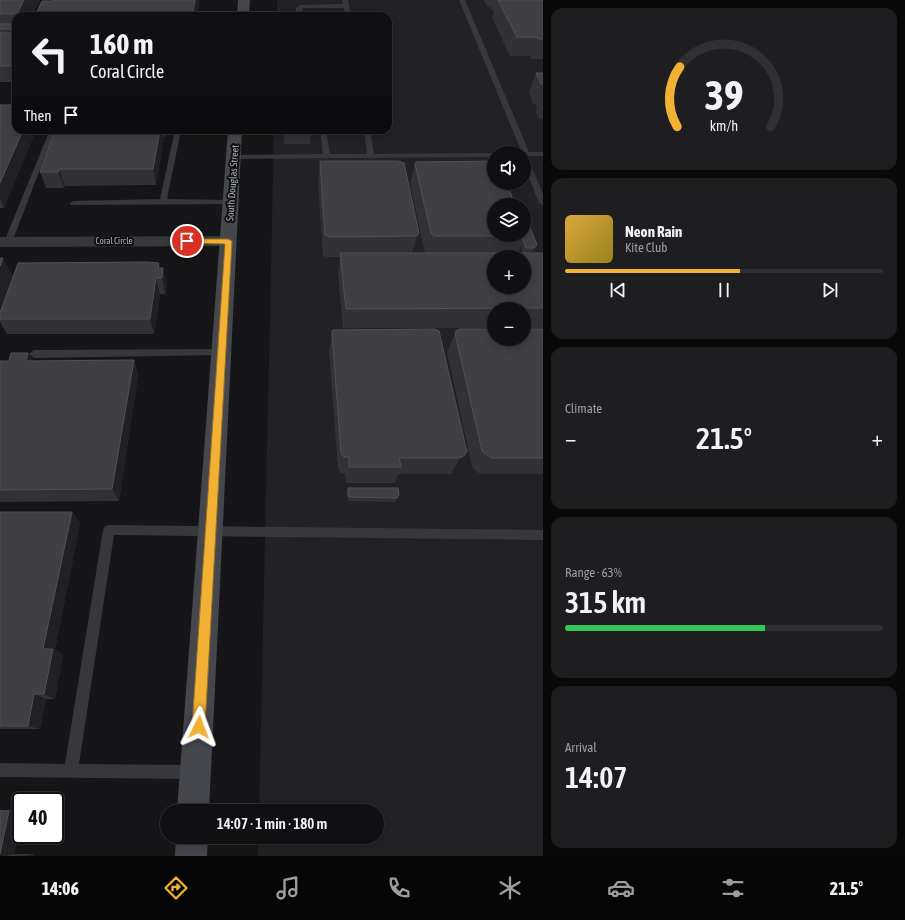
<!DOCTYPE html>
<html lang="en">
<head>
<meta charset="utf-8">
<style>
  :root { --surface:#101012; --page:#1e1e20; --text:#f1f3f6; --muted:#9c9d9f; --line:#303032; --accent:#f2b134 }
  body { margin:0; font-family:"Asap Condensed",sans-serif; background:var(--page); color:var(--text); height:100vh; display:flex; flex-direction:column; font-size:15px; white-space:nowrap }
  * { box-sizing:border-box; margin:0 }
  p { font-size:13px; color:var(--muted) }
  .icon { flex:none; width:22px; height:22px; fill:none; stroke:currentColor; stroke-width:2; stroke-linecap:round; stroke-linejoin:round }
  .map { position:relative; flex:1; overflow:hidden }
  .panel { display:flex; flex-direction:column; gap:8px; padding:8px; background:#09090a; width:362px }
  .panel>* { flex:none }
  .top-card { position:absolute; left:12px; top:12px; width:380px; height:122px; border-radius:12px; box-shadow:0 2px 10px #0003,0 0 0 1px var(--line); background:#101012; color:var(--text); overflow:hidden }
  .fabs { position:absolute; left:487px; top:146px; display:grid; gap:8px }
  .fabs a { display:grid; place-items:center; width:44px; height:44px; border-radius:50%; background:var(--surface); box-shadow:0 2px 10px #0003,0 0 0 1px var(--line); font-size:20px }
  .speed { position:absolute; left:12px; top:792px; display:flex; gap:8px; font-size:20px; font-weight:700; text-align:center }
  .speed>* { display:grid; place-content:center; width:52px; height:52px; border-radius:50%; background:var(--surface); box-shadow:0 2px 10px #0003,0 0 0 1px var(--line); line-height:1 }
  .speed .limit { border:2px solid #111; border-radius:6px; background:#fff; color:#111 }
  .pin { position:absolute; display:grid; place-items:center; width:34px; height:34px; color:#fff; margin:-17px; border:2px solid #fff; border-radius:50%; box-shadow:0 1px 4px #0007 }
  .me { position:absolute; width:44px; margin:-22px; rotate:3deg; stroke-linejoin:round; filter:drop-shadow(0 0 3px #0008) }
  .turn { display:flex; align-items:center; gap:14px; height:84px; padding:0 12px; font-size:18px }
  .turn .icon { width:52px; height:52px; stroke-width:2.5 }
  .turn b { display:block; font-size:28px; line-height:34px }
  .then { display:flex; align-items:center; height:38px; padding:0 12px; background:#0003; gap:8px; font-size:15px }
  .big { font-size:30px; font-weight:600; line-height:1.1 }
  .panel .widget { flex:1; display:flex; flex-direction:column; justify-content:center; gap:6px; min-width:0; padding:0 14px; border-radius:12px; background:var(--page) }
  .panel .dial { align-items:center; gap:0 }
  .dial svg { height:104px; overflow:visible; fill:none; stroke:var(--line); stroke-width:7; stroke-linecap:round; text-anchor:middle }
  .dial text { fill:var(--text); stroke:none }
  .song { display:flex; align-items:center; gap:12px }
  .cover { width:48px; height:48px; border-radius:6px; background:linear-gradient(135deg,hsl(40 70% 55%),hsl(50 70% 35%)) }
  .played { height:4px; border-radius:2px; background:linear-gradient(90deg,var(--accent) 55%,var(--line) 55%) }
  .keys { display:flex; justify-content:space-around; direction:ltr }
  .heat { display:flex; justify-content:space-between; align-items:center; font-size:22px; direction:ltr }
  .charge { height:6px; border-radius:3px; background:linear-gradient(90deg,#34c759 63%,var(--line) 0) }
  .trip { position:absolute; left:160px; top:804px; width:224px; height:40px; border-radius:20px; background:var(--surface); box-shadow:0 2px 10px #0003,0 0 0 1px var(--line); font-weight:600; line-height:40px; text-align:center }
  .tab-bar { display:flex; height:64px; justify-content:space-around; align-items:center; background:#060607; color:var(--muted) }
  .tab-bar .icon { width:28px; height:28px }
  .tab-bar .active { color:var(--accent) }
  .tab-bar b { font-size:18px; color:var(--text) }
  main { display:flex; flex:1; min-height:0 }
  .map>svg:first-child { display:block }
  .built { fill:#222225; fill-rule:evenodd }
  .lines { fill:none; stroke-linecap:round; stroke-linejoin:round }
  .lane { fill:#37383d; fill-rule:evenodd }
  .street { fill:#37383d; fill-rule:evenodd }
  .secondary { fill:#45474d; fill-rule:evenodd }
  .wall { fill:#323236; fill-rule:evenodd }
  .shaded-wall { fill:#212124 }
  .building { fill:#3f3f44; stroke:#4f5156; fill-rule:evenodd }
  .route { fill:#f2b134; stroke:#9d7322 }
  .labels { text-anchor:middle; stroke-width:4; stroke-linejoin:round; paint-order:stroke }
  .far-street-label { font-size:9px; fill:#a8adb8; stroke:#111113 }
  .street-label { font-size:10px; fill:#a8adb8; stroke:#111113 }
</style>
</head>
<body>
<main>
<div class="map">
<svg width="543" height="856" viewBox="0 0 543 856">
  <rect width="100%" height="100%" fill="#161618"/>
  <path class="built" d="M 277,0 L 543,0 L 543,856 L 258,856 L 258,837 L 377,837 L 377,811 L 259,811 L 274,130 L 388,130 L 388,16 L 277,16 ZM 494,153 L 524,153 L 524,183 L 494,183 ZM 494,205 L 524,205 L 524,235 L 494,235 ZM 494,257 L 524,257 L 524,287 L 494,287 ZM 494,309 L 524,309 L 524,339 L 494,339 Z"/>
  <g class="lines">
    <g class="lane">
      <polygon points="342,0 348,0 351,16 345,16 344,8 303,8 302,12 305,13 305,15 296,13 296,8 300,5 343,4"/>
      <polygon points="459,0 465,0 529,152 543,152 543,156 527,156 543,194 543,205 539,203 524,165 524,153 522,153"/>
      <polygon points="175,130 181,130 167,199 231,200 235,202 234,204 71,205 70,203 74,201 160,199"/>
      <polygon points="320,130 326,130 330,154 367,154 364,130 370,130 374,154 494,153 494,157 234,159 231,157 234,155 323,154"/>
      <polygon points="49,132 54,133 12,242 11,244 5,244 4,242"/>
      <polygon points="222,349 227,352 222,355 34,358 29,354 34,350"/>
      <polygon points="109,525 543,530 543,540 114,535 79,764 192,765 197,767 199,772 197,777 192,779 0,777 0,763 65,764 103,530 105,526"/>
    </g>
    <polygon class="street" points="228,236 234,237 236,241 234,245 228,246 0,247 0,237"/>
    <g class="secondary">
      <polygon points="238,0 250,0 249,16 237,16"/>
      <polygon points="228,130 242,130 209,811 177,811"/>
      <polygon points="176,837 208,837 207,856 175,856"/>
    </g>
  </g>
  <g class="wall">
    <polygon points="0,0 40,0 32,16 16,16 16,82 0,82"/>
    <polygon points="54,0 199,0 199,4 197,16 36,16 36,14 53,1"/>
    <polygon points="484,0 543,0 543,59 531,59 530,56 510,56 492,18 494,12 493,10 490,7 487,7"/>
    <polygon points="536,73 543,73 543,120 542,119 539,119 536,112 537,108 535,104 533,104 529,93"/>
    <polygon points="0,105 16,130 36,130 4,208 0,208"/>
    <polygon points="55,130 167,130 166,137 164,137 156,185 65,186 64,188 46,188 40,172"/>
    <polygon points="283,130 311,130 310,144 284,144"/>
    <path d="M 320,161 L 419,233 L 414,253 L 425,253 L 410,184 L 415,164 L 524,235 L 537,245 L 534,251 L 532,253 L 543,253 L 543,328 L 524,328 L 524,309 L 494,309 L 494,328 L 343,328 L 338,273 L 340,257 L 328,257 L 323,256 L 318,182 ZM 521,246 L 523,253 L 518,253 Z"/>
    <polygon points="0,258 13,277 163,268 167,284 165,294 160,294 154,334 7,334 0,322"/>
    <polygon points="543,329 543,474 481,474 477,472 472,467 447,352 455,333"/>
    <polygon points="332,332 467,452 456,472 451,474 398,474 395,483 346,483 345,473 341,473 338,469 329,351"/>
    <polygon points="28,353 33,361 134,360 138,375 119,501 0,502 0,361 9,361"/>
    <polygon points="348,488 399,495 395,502 348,501 346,493"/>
    <polygon points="0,512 72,512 80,523 55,650 63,655 55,699 46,699 40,729 0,729"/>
    <polygon points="0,810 21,810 21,819 14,854 34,854 33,856 0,856"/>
  </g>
  <g class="shaded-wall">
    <polygon points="24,0 40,0 32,16 17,16 17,14"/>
    <polygon points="195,0 199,0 199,4 197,16 193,16 193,14"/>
    <polygon points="23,130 36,130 4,208 0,199 0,183"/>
    <polygon points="160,130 163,130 164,137 156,185 153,169"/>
    <polygon points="165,130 167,130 166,137"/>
    <polygon points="59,169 65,186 64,188 58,172"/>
    <polygon points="419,233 414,253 411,256 417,236"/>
    <polygon points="537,245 534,251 531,254 534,248"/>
    <polygon points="3,258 13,278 0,314 0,266"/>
    <polygon points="159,263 162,277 163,268 167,284 165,294 162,278 158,268"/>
    <polygon points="156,278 160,294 154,334 150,319"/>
    <polygon points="28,353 36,368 26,361"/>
    <polygon points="134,360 138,375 119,501 112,489"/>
    <polygon points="465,455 456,472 451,474 460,458"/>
    <polygon points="72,512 80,523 55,650 63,655 55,699 44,694 43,649"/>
    <polygon points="34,694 46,699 40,729 28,726"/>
    <polygon points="21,810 21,819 14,854 3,856 0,856 9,811"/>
    <polygon points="34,854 33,856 24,856"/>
  </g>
  <g class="building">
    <polygon points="0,0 24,0 17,14 0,14"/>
    <polygon points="54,0 195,0 193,14 36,14 42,1 53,1"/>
    <polygon points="498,0 543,0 543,39 538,39 536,37 517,37"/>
    <rect x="0" y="24" width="16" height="5"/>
    <rect x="0" y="33" width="16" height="33"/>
    <polygon points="536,73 543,73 543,84 541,84"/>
    <polygon points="0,105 16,105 16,130 23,130 0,183"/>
    <polygon points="55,130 160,130 153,169 59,169 58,172 40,172"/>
    <polygon points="320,161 398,161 404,163 419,233 417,236 330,237 325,235"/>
    <polygon points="494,161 494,183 507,183 515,205 494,205 494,235 524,235 524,228 526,234 525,236 434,236 431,233 415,164 416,162"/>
    <polygon points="524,212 537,245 534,248 526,248 523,240 526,234 524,228"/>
    <path d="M 340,253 L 543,253 L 543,308 L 346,309 ZM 494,257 L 524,257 L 524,287 L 494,287 Z"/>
    <polygon points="0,258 3,258 0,266"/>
    <polygon points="147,262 159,263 158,268 163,268 162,278 156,278 150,319 0,319 0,313 18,263"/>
    <polygon points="434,329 439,331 467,452 465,452 465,455 460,458 399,458 401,467 349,467 349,457 344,457 341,453 332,332 333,330"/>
    <polygon points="459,329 494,329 494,339 524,339 524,329 543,329 543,458 492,458 487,455 482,451 455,333 456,331"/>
    <polygon points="11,353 28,353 26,361 134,360 112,489 0,490 0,361 9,361"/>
    <polygon points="348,488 398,488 399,495 397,498 349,497"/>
    <polygon points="0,512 72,512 43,649 53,649 44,694 34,694 28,726 0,726"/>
    <polygon points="0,811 9,811 0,854"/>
  </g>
  <polygon class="route" points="187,239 228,239 232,241 205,727 203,732 199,733 194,732 192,727 225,244 185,243 185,240"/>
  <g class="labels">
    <g class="far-street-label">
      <text x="114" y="244">Coral Circle</text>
    </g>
    <g class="street-label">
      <text transform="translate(232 183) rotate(-86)" y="4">South Douglas Street</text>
    </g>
  </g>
</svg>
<div class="fabs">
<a><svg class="icon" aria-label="sound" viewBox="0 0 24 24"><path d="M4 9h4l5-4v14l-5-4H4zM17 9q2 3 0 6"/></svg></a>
<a><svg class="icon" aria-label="layers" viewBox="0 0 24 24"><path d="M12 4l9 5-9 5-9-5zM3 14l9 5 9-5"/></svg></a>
<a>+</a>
<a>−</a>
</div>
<div class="speed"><div class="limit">40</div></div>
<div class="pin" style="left:187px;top:241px;background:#d93025"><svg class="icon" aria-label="arrive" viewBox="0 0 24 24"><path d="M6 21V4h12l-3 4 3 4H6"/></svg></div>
<svg class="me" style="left:199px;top:727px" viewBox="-20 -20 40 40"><path d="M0-17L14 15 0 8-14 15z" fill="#f2b134" stroke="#fff" stroke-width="4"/></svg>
<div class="trip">14:07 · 1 min · 180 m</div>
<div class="top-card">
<div class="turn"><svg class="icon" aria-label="left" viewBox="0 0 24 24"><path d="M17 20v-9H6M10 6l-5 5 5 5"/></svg><div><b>160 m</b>Coral Circle</div></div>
<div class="then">Then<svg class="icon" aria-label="arrive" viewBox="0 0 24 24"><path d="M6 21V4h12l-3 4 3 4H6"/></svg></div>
</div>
</div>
<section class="panel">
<div class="widget dial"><svg viewBox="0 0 100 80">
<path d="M14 69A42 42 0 1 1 86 69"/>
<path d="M14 69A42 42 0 0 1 16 23" stroke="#f2b134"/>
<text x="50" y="56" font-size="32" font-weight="700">39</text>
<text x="50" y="72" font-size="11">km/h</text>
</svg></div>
<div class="widget">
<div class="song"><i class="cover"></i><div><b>Neon Rain</b><p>Kite Club</p></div></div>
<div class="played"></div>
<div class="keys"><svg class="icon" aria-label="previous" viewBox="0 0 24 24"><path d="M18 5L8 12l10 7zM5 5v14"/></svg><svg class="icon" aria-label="pause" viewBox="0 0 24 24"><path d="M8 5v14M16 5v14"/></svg><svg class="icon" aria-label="next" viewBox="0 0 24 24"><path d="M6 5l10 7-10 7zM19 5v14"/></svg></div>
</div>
<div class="widget"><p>Climate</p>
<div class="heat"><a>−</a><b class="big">21.5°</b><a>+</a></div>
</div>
<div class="widget"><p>Range · 63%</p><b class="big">315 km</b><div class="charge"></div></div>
<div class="widget"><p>Arrival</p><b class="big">14:07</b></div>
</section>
</main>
<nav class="tab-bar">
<b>14:06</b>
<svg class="icon active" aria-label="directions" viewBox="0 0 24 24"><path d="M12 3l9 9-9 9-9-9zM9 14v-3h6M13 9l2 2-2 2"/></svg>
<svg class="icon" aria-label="music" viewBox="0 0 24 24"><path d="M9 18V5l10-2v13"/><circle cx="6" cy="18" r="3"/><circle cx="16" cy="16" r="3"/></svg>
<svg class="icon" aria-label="phone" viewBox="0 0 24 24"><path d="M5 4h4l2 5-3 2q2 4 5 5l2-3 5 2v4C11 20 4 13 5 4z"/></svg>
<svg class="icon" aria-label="climate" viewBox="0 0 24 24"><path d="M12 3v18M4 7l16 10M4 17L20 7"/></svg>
<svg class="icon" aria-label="car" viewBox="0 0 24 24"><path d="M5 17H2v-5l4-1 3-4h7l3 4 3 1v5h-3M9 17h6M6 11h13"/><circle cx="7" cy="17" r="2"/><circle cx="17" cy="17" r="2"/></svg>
<svg class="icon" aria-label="filters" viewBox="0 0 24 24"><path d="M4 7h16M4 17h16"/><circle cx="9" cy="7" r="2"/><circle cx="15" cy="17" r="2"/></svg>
<b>21.5°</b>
</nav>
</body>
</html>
